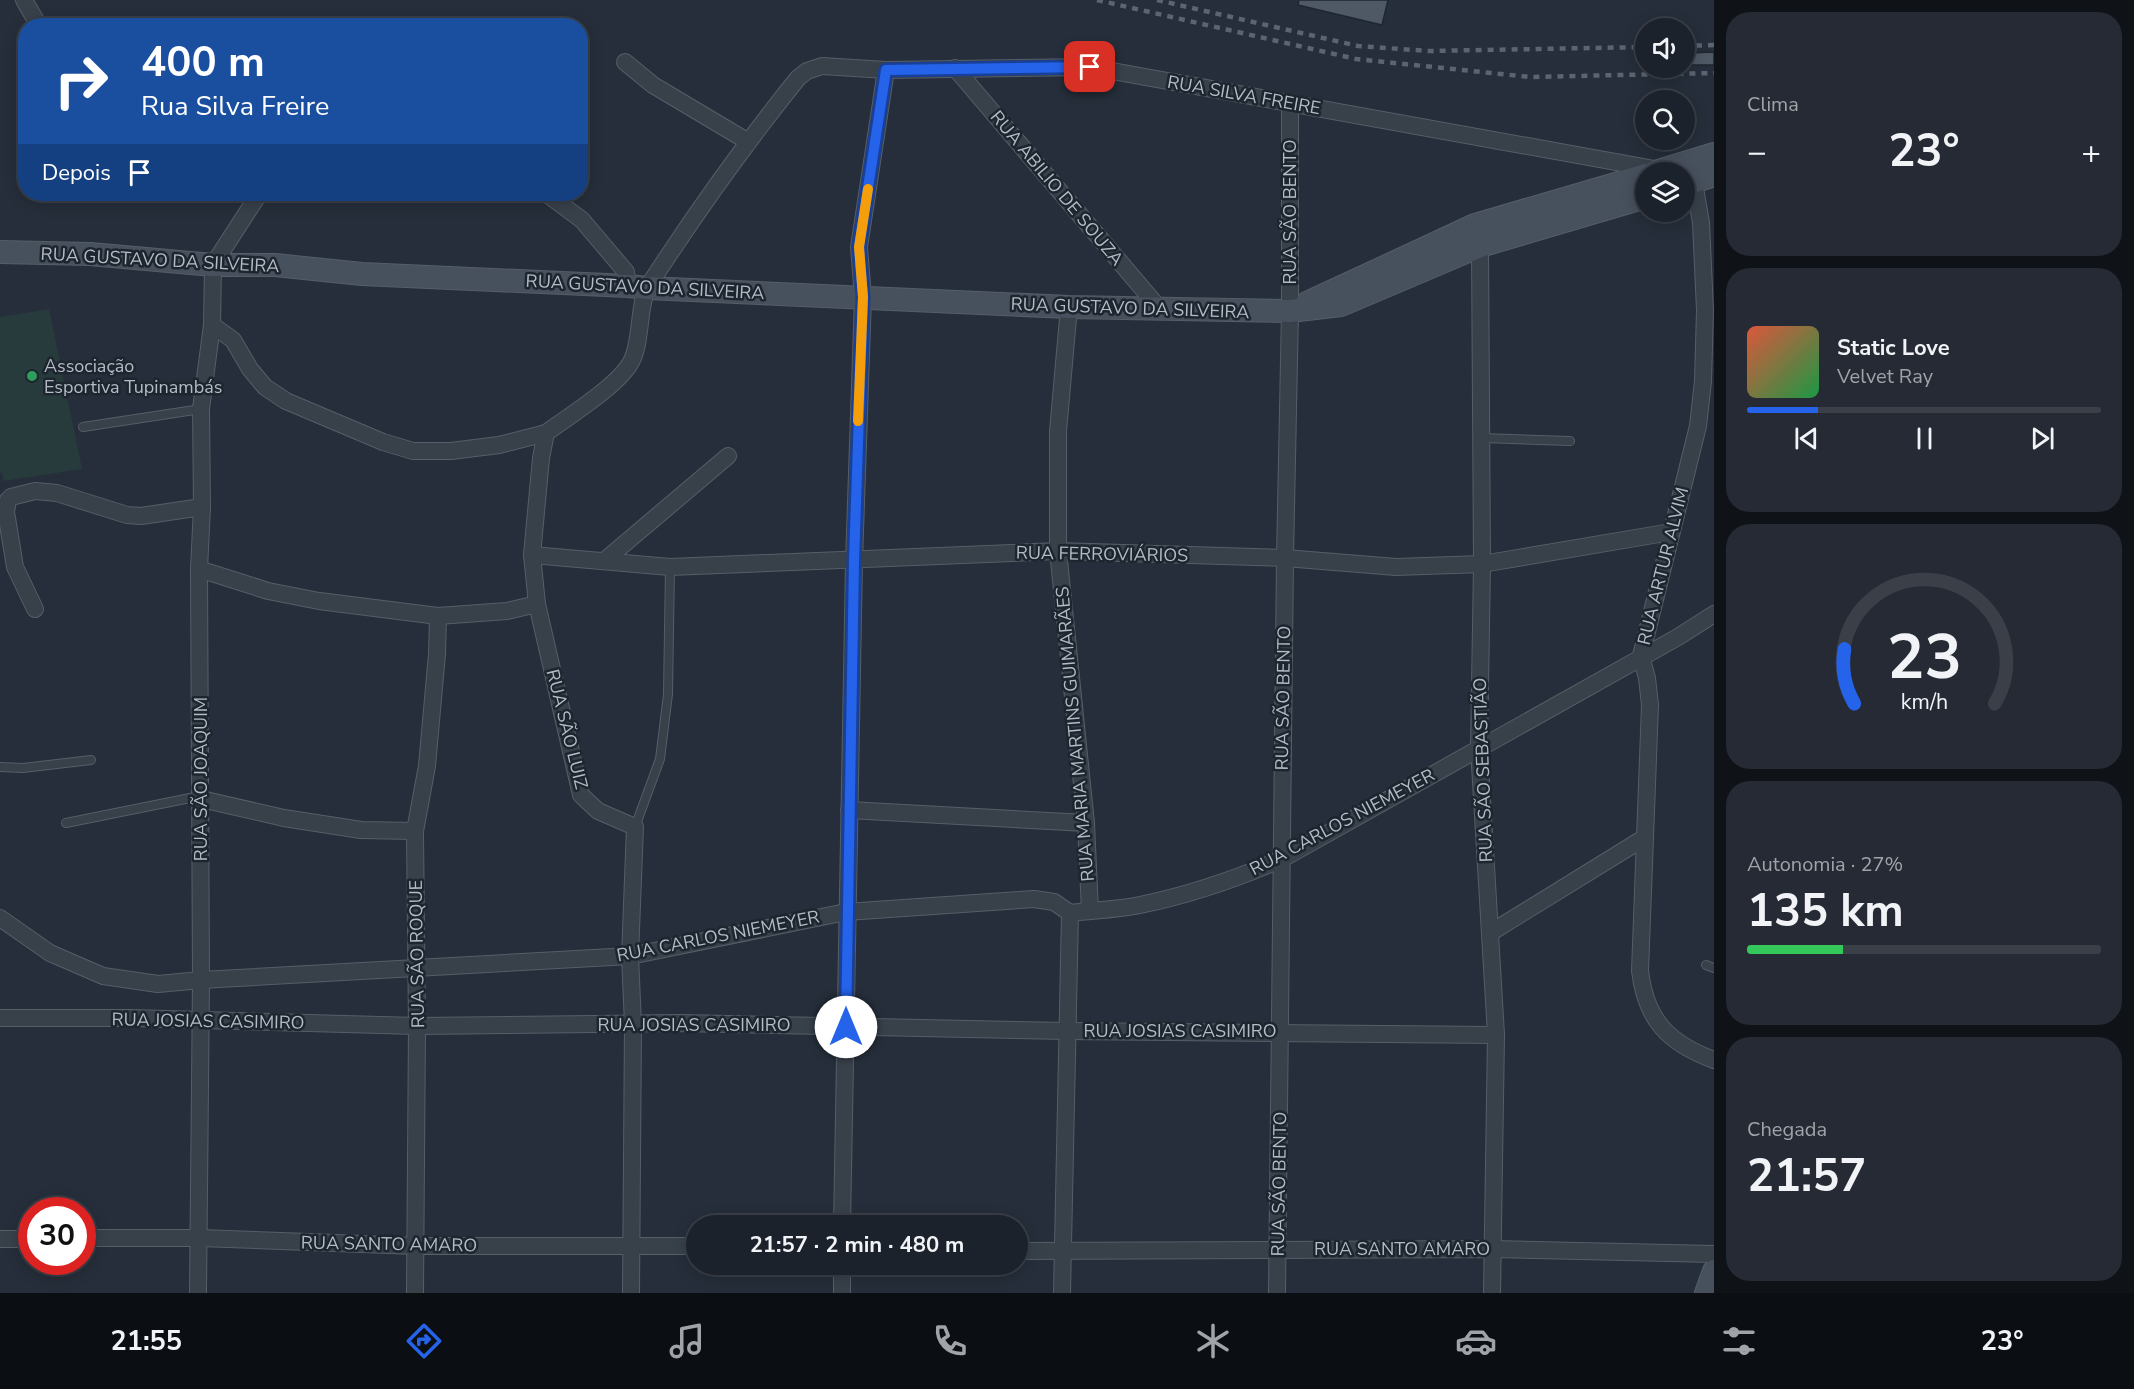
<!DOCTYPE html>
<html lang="pt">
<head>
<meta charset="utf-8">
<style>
  :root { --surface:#1c222c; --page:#252a34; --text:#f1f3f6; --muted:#a0a4a9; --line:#3a3f48; --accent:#2563eb }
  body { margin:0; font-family:"Nunito Sans",sans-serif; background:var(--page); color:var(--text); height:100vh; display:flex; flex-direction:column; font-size:22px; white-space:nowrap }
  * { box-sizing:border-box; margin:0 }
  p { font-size:20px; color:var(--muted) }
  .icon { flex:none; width:33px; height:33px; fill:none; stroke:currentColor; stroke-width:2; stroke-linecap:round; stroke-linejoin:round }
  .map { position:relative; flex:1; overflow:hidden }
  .sheet { display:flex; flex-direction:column; gap:12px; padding:12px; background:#0f1318; width:420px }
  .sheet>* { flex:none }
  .guide { position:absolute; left:18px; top:18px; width:570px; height:183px; border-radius:24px; box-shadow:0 3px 15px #0003,0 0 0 2px var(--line); background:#1a4fa0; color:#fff; overflow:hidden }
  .buttons { position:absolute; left:1635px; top:18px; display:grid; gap:12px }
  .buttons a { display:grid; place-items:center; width:60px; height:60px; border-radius:50%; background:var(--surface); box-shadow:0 3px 15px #0003,0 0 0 2px var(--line); font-size:30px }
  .speed { position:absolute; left:18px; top:1197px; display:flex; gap:12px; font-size:30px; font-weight:700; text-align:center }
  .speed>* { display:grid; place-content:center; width:78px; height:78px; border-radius:50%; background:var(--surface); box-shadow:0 3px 15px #0003,0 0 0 2px var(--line); line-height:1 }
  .speed .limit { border:9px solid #d22; background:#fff; color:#111 }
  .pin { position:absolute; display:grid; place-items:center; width:51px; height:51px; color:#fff; margin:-26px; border-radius:12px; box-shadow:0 3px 9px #0006 }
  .me { position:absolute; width:66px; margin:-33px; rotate:0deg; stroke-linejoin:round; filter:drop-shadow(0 0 4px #0008) }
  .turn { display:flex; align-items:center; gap:21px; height:126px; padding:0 24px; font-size:27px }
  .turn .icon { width:78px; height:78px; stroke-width:2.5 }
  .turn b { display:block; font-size:42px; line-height:51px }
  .then { display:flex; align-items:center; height:57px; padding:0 24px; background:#0003; gap:12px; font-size:22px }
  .big { font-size:45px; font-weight:700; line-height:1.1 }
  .sheet .tile { flex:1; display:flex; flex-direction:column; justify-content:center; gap:9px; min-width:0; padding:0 21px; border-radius:24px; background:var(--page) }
  .sheet .dial { align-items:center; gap:0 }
  .dial svg { height:156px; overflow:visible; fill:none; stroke:var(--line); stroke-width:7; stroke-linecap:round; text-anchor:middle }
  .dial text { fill:var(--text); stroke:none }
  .song { display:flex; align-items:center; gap:18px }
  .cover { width:72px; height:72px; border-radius:9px; background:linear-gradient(135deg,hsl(10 70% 55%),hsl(140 70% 35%)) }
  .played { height:6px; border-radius:3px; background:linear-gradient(90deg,var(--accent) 20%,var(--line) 20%) }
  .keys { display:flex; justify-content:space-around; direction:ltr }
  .heat { display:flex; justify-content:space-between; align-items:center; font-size:33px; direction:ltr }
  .charge { height:9px; border-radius:4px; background:linear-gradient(90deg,#34c759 27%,var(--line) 0) }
  .trip { position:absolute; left:686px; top:1215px; width:342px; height:60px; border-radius:30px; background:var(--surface); box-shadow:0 3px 15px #0003,0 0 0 2px var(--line); font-weight:700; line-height:60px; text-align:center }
  .tab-bar { display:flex; height:96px; justify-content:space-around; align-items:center; background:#0b0e12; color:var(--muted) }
  .tab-bar .icon { width:42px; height:42px }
  .tab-bar .current { color:var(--accent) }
  .tab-bar b { font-size:27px; color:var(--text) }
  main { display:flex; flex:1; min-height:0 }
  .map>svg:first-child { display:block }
  .green { fill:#283b3c }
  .building { fill:#4e5965; stroke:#1f2731; stroke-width:1.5 }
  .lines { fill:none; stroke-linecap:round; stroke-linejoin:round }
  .lane-casing { stroke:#565e68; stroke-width:10 }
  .street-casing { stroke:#565e68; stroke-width:18 }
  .secondary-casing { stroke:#565e68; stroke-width:24 }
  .lane { stroke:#38404a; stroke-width:8 }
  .street { stroke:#38404a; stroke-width:16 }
  .secondary { stroke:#47505d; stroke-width:22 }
  .rail { stroke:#5b6471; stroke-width:4.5; stroke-dasharray:6 6; stroke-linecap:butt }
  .route-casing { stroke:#184099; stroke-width:15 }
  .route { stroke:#2563eb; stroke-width:10 }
  .slow { stroke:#f59e0b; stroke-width:10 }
  .leisure-dot { fill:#2e9e5b; stroke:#1d252f; stroke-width:2 }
  .labels { text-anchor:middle; stroke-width:5; stroke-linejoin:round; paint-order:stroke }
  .street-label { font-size:18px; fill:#b4bbc6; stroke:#1d252f }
  .poi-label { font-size:18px; fill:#b4bbc6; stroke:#1d252f; text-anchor:start }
</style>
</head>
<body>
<main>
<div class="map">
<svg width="1714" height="1293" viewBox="0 0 1714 1293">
  <rect width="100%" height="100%" fill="#252e3a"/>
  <polygon class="green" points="49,309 82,469 4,481 2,473 0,473 0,317"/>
  <g class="building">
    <polygon points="1299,0 1388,0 1382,25 1298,5"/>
    <polygon points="1714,52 1714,65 1690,65 1689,53"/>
  </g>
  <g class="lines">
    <defs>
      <g id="lane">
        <polyline points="83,427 201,409"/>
        <polyline points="1482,438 1570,441"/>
        <polyline points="0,767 23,768 91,760"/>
        <polyline points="66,823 200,796"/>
        <polyline points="635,827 660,759 668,694 670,567"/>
        <polyline points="1706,965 1714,968"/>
      </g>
      <g id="street">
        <polyline points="24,0 39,26"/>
        <polyline points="625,62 653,85 747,141"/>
        <polyline points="955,68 1159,308"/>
        <path d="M 1694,182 L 1701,223 L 1705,310 L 1703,381 L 1698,426 L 1641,656 L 1647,678 L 1650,705 L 1640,971 C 1646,1020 1668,1043 1714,1060"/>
        <polyline points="547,194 582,220 626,272 628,286"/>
        <polyline points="1480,246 1482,564 1479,748 1496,1035 1492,1293"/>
        <polyline points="1069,307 1058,431 1058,551 1086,823 1090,911"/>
        <polyline points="212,325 233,340 250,369 265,387 286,401 383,442 413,451 451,451 499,445 546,433"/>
        <polyline points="532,555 670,567 1058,551 1285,558 1396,567 1482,564 1671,532"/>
        <polyline points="604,561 728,456"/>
        <polyline points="199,569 268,591 319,601 438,616 507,611 537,604"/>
        <polyline points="35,609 15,567 6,512 8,500 11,497 35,491 57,493 127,515 141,516 202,507"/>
        <polyline points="201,799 284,818 361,830 415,831"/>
        <polyline points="849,810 1086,823"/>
        <path d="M 0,918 L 50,953 L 103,976 L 158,984 L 201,980 L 630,956 L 846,912 L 1034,899 L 1054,902 L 1070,913 C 1093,910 1117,910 1140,905 C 1189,895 1236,879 1282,859 L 1678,637 L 1714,614"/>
        <polyline points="1490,933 1644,838"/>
        <polyline points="0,1018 130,1018 417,1026 680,1023 1066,1031 1496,1035"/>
        <polyline points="842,1226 854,561 863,297 859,247 886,70"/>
        <polyline points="82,1238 199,1238 416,1246 696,1246"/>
        <polyline points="0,1239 32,1239"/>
        <polyline points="1017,1251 1493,1249 1714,1254"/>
        <polyline points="842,1264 842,1293"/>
        <polyline points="198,1293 201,980 199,569 202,507 201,409 212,325 213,265 259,194"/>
        <polyline points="415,1293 417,1026 415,831 427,766 437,654 438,616"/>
        <path d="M 631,1293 L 633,1024 L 630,956 L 635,827 L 598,811 L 581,795 L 537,604 L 532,555 L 541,458 L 546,433 C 569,416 621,384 632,360 C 642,340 638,302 649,285 C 695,214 744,145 798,78 L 807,71 L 822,66 L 886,70 L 1090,67 L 1660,170"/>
        <polyline points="1062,1293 1070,913"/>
        <polyline points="1277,1293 1285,558 1290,311 1290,103"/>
      </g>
      <g id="secondary">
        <polyline points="1655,172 1714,154"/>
        <polyline points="1684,185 1714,175"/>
        <polyline points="0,252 90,254 213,265 275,265 362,274 628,286 647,288 1069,307 1290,311 1341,305 1480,246 1646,197"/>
        <polyline points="1307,303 1475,225 1646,175"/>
        <polyline points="1706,1293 1714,1271"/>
      </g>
    </defs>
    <use href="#lane" class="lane-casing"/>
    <use href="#street" class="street-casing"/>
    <use href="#secondary" class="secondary-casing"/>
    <use href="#lane" class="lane"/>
    <use href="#street" class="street"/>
    <use href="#secondary" class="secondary"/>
    <g class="rail">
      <polyline points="1097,0 1356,59 1530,77 1714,73"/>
      <polyline points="1157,0 1358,46 1429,51 1646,47"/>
      <polyline points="1684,46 1714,45"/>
    </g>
  </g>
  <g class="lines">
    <defs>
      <polyline id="route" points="846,1027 854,561 863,297 859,247 886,70 1090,67"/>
    </defs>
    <use href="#route" class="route-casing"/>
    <use href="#route" class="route"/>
    <polyline class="slow" points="858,421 863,297 859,247 868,189"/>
  </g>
  <circle class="leisure-dot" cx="32" cy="376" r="6"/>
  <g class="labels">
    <g class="street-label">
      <text transform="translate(1244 95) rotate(10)" y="6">RUA SILVA FREIRE</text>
      <text transform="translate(1057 188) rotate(50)" y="6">RUA ABILIO DE SOUZA</text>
      <text transform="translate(1290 212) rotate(-90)" y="6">RUA SÃO BENTO</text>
      <text transform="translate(160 260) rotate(3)" y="6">RUA GUSTAVO DA SILVEIRA</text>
      <text transform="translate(645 287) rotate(3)" y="6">RUA GUSTAVO DA SILVEIRA</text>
      <text transform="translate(1130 308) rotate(2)" y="6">RUA GUSTAVO DA SILVEIRA</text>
      <text transform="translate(1102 554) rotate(1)" y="6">RUA FERROVIÁRIOS</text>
      <text transform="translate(1663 566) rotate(-76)" y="6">RUA ARTUR ALVIM</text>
      <text transform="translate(1283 698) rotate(-89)" y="6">RUA SÃO BENTO</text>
      <text transform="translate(567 729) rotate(76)" y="6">RUA SÃO LUIZ</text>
      <text transform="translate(1075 734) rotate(-95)" y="6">RUA MARIA MARTINS GUIMARÃES</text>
      <text transform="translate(1483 770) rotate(-92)" y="6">RUA SÃO SEBASTIÃO</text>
      <text transform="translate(201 779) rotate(-90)" y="6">RUA SÃO JOAQUIM</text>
      <text transform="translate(1342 822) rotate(-28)" y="6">RUA CARLOS NIEMEYER</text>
      <text transform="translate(718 936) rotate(-11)" y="6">RUA CARLOS NIEMEYER</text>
      <text transform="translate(417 954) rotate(-91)" y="6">RUA SÃO ROQUE</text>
      <text transform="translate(208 1021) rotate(1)" y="6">RUA JOSIAS CASIMIRO</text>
      <text x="694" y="1031">RUA JOSIAS CASIMIRO</text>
      <text x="1180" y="1037">RUA JOSIAS CASIMIRO</text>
      <text transform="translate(1279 1184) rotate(-89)" y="6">RUA SÃO BENTO</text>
      <text transform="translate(389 1244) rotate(1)" y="6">RUA SANTO AMARO</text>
      <text x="1402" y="1255">RUA SANTO AMARO</text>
    </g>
    <g class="poi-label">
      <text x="44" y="372">Associação<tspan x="44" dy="21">Esportiva Tupinambás</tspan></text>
    </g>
  </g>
</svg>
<div class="buttons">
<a><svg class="icon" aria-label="sound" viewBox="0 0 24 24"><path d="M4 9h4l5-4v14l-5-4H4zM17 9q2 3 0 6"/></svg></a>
<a><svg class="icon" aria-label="search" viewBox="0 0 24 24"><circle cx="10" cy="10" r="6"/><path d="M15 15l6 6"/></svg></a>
<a><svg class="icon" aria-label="layers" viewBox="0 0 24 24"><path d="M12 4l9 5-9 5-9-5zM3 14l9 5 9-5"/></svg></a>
</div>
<div class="speed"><div class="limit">30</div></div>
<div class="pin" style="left:1090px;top:67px;background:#d93025"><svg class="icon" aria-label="arrive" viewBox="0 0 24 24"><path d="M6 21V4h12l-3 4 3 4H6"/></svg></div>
<svg class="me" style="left:846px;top:1027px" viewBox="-20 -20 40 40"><circle r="19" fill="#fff"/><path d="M0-13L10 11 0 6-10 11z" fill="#2563eb"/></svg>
<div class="trip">21:57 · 2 min · 480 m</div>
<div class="guide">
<div class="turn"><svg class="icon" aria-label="right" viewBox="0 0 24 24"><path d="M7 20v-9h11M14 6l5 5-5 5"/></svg><div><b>400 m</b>Rua Silva Freire</div></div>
<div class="then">Depois<svg class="icon" aria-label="arrive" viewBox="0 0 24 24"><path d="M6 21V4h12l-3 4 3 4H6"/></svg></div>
</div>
</div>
<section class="sheet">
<div class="tile"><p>Clima</p>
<div class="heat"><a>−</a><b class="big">23°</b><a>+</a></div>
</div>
<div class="tile">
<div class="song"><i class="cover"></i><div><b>Static Love</b><p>Velvet Ray</p></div></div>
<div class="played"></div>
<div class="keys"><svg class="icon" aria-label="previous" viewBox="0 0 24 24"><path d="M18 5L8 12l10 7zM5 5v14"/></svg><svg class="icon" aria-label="pause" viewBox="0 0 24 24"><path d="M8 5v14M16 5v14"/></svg><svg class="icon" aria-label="next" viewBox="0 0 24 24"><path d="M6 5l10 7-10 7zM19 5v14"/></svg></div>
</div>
<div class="tile dial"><svg viewBox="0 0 100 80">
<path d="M14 69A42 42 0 1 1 86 69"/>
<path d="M14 69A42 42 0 0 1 9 41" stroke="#2563eb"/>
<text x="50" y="56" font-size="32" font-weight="700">23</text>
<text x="50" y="72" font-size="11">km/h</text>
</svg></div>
<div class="tile"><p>Autonomia · 27%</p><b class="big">135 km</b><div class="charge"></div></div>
<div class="tile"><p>Chegada</p><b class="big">21:57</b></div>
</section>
</main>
<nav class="tab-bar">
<b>21:55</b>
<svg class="icon current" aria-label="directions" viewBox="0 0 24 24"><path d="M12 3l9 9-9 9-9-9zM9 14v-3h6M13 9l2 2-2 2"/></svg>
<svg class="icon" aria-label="music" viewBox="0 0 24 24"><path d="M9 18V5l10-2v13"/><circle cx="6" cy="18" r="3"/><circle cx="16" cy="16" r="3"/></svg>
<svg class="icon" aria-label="phone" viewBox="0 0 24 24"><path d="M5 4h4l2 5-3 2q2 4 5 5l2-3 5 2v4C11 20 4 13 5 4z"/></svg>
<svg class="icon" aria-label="climate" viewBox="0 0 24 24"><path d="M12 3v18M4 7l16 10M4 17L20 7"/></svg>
<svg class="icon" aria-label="car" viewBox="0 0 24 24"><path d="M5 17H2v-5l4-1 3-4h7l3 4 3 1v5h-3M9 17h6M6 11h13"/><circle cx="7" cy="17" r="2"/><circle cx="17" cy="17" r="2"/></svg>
<svg class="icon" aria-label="filters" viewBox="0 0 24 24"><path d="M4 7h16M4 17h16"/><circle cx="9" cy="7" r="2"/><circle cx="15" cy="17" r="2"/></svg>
<b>23°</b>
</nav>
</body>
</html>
